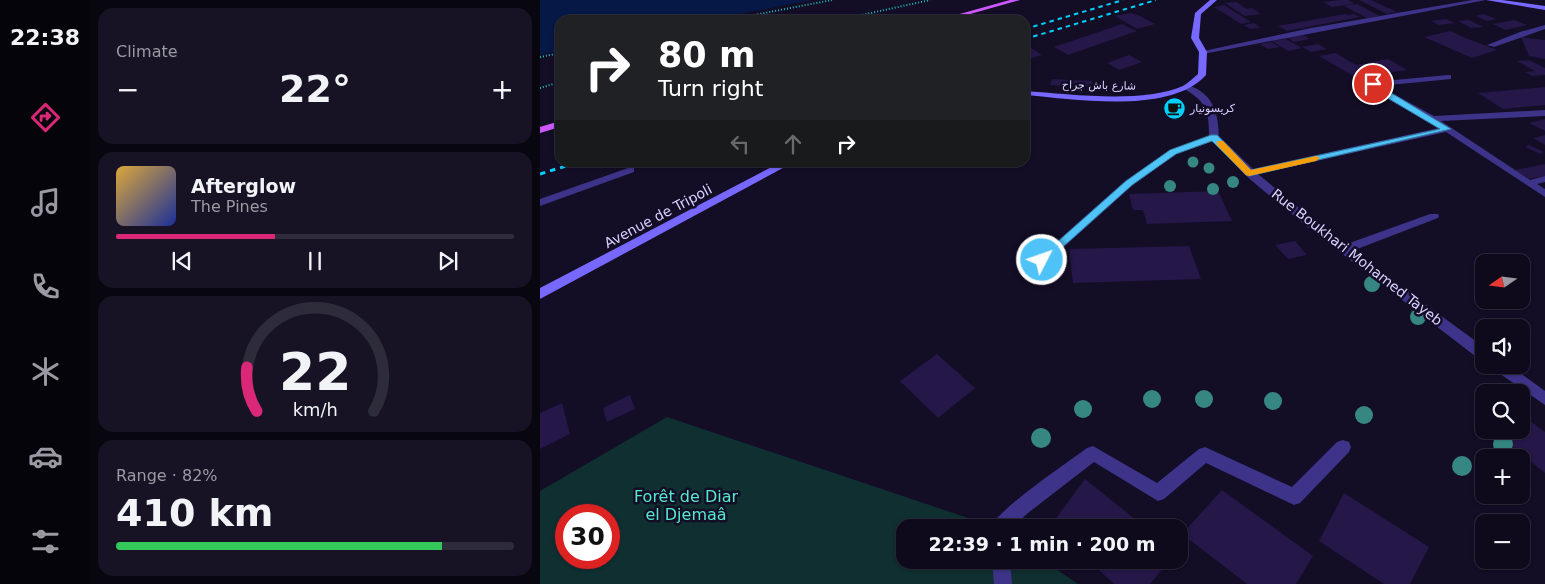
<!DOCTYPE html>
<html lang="en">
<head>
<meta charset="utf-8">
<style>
  :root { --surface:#0e0a1c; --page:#171325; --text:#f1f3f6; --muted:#9b9aa3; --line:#2e2b3b; --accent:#db2777 }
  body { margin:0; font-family:"DejaVu Sans","Noto Naskh Arabic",sans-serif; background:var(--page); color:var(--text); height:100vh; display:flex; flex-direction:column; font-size:19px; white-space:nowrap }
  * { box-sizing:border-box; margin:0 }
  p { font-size:16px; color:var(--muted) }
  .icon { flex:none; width:28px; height:28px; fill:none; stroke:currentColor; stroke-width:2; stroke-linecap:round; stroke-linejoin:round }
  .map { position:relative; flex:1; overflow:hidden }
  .details { display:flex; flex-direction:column; gap:8px; padding:8px; background:#08060f; width:450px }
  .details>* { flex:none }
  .top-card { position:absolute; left:15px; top:15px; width:475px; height:152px; border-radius:15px; box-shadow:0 1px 4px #0004,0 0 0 1px var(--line); background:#202124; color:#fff; overflow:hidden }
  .needle { width:32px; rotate:256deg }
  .buttons { position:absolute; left:935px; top:254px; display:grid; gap:10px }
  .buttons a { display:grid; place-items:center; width:55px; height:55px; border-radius:10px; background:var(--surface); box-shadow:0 1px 4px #0004,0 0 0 1px var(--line); font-size:25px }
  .speed { position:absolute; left:15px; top:504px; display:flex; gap:10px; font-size:25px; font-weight:700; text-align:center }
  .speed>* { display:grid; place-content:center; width:65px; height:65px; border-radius:50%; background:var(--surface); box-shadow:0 1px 4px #0004,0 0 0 1px var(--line); line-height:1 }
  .speed .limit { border:8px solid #d22; background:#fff; color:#111 }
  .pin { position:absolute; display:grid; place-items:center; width:42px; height:42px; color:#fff; margin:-21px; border:2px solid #fff; border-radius:50%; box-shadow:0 1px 5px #0007 }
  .me { position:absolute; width:55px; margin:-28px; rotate:49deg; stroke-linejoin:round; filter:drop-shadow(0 0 4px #0008) }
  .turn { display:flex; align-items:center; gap:18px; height:105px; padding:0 20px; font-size:22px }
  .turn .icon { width:65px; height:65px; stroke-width:2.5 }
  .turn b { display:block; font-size:35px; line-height:42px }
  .lanes { display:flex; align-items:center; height:48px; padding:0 20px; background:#0003; justify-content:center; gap:25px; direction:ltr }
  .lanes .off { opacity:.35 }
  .big { font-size:38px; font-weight:800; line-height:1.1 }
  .details .tile { flex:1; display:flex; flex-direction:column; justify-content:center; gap:8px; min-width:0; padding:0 18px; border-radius:15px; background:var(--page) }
  .details .dial { align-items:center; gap:0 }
  .dial svg { height:130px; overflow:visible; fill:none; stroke:var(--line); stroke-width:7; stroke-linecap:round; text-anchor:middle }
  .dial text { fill:var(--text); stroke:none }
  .song { display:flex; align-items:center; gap:15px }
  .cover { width:60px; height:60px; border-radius:8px; background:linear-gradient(135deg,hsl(40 70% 55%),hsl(230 70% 35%)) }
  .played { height:5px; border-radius:2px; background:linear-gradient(90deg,var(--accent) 40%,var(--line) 40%) }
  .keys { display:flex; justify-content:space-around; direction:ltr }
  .heat { display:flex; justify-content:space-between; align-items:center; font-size:28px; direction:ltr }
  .charge { height:8px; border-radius:4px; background:linear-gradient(90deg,#34c759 82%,var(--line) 0) }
  .trip { position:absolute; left:356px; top:519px; width:292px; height:50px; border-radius:15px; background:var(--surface); box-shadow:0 1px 4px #0004,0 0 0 1px var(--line); font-weight:800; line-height:50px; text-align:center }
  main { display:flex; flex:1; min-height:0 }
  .dock { display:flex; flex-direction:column; width:90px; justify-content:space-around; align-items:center; background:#06040b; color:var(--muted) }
  .dock .icon { width:35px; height:35px }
  .dock .current { color:var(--accent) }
  .dock b { font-size:22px; color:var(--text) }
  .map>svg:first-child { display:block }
  .green { fill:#0f2f30; fill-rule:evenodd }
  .water { fill:#051846 }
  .building { fill:#251748 }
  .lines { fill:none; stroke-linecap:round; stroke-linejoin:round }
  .path { stroke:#24bec0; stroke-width:2; stroke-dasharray:1 2; stroke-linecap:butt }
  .service { fill:#3d3389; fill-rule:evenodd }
  .minor { fill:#3d3389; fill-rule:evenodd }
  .secondary { fill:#7768ff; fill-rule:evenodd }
  .primary { fill:#cd58ff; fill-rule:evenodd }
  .rail-far1 { stroke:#00d0fc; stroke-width:2; stroke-dasharray:4.5 4; stroke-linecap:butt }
  .rail { stroke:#00d0fc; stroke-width:3; stroke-dasharray:5.5 5; stroke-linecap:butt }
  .tree { fill:#368783 }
  .route { fill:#4fc3f7; stroke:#337fa1 }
  .slow { fill:#f59e0b }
  .labels { text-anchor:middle; stroke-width:5; stroke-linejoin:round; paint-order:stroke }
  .far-street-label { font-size:11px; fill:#dad1ff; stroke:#130d26 }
  .far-poi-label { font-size:11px; fill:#dad1ff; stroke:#130d26; text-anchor:start }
  .street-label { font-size:14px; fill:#dad1ff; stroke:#130d26 }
  .near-park-label { font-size:16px; fill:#53eacf; stroke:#130d26 }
</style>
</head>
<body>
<main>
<nav class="dock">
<b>22:38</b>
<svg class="icon current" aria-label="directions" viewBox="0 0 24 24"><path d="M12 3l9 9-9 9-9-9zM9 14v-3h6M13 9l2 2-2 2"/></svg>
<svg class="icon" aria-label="music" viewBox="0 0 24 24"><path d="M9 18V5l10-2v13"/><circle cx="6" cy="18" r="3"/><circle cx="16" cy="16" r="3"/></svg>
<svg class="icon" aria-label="phone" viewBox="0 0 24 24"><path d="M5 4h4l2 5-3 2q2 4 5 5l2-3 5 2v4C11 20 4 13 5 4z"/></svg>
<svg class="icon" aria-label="climate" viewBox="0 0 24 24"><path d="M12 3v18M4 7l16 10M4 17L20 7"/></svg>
<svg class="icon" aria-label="car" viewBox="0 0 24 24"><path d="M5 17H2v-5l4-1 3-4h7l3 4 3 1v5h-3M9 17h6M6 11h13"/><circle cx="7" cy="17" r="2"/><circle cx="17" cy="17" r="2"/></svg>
<svg class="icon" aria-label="filters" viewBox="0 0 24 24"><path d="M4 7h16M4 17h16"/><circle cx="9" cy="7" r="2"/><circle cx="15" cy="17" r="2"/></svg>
</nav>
<section class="details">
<div class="tile"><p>Climate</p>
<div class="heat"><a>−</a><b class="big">22°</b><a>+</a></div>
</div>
<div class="tile">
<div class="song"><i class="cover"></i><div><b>Afterglow</b><p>The Pines</p></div></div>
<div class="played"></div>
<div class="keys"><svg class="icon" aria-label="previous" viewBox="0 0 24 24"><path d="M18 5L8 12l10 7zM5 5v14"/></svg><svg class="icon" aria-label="pause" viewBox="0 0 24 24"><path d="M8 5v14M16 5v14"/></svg><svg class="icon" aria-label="next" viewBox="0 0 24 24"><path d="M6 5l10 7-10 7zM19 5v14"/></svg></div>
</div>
<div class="tile dial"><svg viewBox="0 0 100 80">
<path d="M14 69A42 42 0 1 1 86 69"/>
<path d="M14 69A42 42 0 0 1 8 42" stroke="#db2777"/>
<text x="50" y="56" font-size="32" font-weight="700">22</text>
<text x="50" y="72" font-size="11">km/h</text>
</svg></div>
<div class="tile"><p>Range · 82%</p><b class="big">410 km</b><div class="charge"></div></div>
</section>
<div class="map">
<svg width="1005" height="584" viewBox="0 0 1005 584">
  <rect width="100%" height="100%" fill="#130d26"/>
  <path class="green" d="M 127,417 L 455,527 L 365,528 L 365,560 L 503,560 L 538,584 L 0,584 L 0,491 ZM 26,515 L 69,515 L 69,558 L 26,558 Z"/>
  <polygon class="water" points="0,0 272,0 169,20 20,20 20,50 0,55"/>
  <g class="building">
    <polygon points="799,0 808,0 815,4 792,7 783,2"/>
    <polygon points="819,0 831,0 857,12 847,14"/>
    <polygon points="696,2 707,9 712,8 721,14 705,16 685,3"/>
    <polygon points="817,4 840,16 827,18 804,6"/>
    <polygon points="684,5 711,22 701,24 674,7"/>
    <polygon points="591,13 598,15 615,24 597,29 575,16"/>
    <polygon points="805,14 812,17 808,15 814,14 820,17 747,31 738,26"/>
    <polygon points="943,14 957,19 948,21 935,16"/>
    <polygon points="906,19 915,23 899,25 891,21"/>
    <polygon points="929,20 943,27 931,28 918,21"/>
    <polygon points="974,20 987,25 966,30 953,24"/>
    <polygon points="714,23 721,28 710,29 704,25"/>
    <polygon points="582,24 597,31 528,55 514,47"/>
    <polygon points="911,31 923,37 957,50 932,58 884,37"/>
    <polygon points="763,35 770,39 754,42 747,37"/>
    <polygon points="981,37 1005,40 1005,59 989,56"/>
    <polygon points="746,39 762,48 748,51 732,41"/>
    <polygon points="731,42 740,47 728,49 719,44"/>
    <polygon points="485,44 502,55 485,60"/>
    <polygon points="778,44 787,49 771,52 762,47"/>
    <polygon points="796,53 816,65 848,59 867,70 815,77 779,56"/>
    <polygon points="589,55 602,62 579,70 567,63"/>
    <polygon points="989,60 1005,68 1005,75 992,76 985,72 995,71 977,61"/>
    <polygon points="512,79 552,81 552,84 562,84 562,89 510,85"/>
    <polygon points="1005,87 1005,105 963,109 938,93"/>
    <polygon points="1005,119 1005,131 989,123"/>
    <polygon points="1005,135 1005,145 993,138"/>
    <polygon points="989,145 1004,152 1000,154 985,147"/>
    <polygon points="1005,164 1005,176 989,179 975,170"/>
    <polygon points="678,191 692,221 607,224 603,210 593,210 589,194"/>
    <polygon points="755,241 767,255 748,259 735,245"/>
    <polygon points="649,246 661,279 533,283 529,249"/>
    <polygon points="397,354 435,388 398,418 360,381"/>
    <polygon points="90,395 95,409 67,422 63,408"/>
    <polygon points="22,403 30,434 0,449 0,413"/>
    <polygon points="944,410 944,424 935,416"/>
    <polygon points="981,414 1005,432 1005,473 952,430 981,430"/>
    <polygon points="545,479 606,528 514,528 511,525"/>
    <polygon points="682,490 773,556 756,584 707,584 642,534"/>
    <polygon points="804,493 889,547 870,584 844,584 779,541"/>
    <polygon points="548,560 630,560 610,584 574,584"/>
  </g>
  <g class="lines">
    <g class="path">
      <polyline points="188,20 292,0"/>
      <polyline points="299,20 390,0"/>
      <polyline points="0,57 20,53"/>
      <polyline points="0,88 20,82"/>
    </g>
    <polygon class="service" points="91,167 94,168 94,172 0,206 0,199"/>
    <g class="minor">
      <polygon points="932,0 946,0 663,54 659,52 771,28"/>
      <polygon points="1005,25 1005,29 954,47 947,45 980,32"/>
      <path d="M 908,75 L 911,75 L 911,79 L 839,86 L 894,116 L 1005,110 L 1005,116 L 901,121 L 990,180 L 1005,176 L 1005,182 L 997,184 L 1005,189 L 1005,197 L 906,132 L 718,174 L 804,245 L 890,214 L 898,214 L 899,216 L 898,218 L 812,251 L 944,347 L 944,360 L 939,359 L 767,227 L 705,175 L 673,141 L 636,154 L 593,185 L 506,263 L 502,264 L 496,260 L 585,181 L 630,150 L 669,136 C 669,111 666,101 644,89 L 644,85 C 650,85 654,87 659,90 C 676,101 678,118 679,136 L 713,169 L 899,128 L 834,91 L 829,84 L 833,82 Z"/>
      <polygon points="951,365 969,365 1005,391 1005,405 953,369"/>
      <path d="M 803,440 L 809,442 L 811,447 L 809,452 L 760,503 L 754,505 L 666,463 L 624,499 L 618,501 L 554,462 L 488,513 L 472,528 L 450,528 C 458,509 527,463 547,448 L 553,446 L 617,483 L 659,449 L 665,447 L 752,487 L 797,442 Z"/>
      <polygon points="452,560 470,560 472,584 454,584"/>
    </g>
    <g class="secondary">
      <path d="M 670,0 L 677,0 L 661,14 L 659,38 L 667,52 L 666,75 C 630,115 534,99 485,95 L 485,91 C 529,94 602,104 643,86 C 648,83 653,78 658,74 L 659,52 L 651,38 L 655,13 Z"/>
      <polygon points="946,0 962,0 1005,6 1005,10"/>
      <polygon points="241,162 254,162 0,299 0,288"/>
    </g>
    <g class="primary">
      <polygon points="470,0 480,0 409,20 398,20"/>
      <polygon points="20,121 20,127 0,133 0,127"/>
    </g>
    <g class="rail-far1">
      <polyline points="485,29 583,0"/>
      <polyline points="485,39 616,0"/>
    </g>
    <polyline class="rail" points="0,174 39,162"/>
  </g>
  <g class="tree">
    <circle cx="653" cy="162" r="5.5"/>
    <circle cx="669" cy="168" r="5.5"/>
    <circle cx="693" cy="182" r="6"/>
    <circle cx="630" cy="186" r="6"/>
    <circle cx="673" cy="189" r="6"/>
    <circle cx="832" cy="284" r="8"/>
    <circle cx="878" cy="317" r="8"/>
    <circle cx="612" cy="399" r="9"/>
    <circle cx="664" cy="399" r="9"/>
    <circle cx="733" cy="401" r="9"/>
    <circle cx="543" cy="409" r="9"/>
    <circle cx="824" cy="415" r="9"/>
    <circle cx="501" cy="438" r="10"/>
    <circle cx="963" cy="444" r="10"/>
    <circle cx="922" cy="466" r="10"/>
  </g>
  <polygon class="route" points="833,82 911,129 709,176 706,175 672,141 636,154 592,185 506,262 502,263 497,260 586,181 630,150 671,135 677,135 711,170 900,129 834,90 830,84"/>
  <polygon class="slow" points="677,141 683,141 711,170 776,156 780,158 776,161 709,176 706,175 677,145"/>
  <defs>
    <symbol id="cafe-disc" viewBox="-11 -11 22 22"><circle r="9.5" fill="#00d0fc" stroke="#130d26"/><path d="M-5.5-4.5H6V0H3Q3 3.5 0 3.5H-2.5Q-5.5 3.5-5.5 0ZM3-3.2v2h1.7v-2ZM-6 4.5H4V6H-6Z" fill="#111"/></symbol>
  </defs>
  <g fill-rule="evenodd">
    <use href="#cafe-disc" x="622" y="96" width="25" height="25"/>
  </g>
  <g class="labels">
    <g class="far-street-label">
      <text transform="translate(559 85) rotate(1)" y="4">شارع باش جراح</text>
    </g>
    <g class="far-poi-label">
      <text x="650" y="112">كريسونيار</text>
    </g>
    <g class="street-label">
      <text transform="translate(118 216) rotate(-28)" y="5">Avenue de Tripoli</text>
      <text transform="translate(817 257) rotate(38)" y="5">Rue Boukhari Mohamed Tayeb</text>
    </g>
    <g class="near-park-label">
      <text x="146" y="502">Forêt de Diar<tspan x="146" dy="18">el Djemaâ</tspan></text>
    </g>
  </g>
</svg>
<div class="buttons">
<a><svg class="needle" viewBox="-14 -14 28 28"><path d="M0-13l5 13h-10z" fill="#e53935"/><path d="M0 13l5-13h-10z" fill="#9b9aa3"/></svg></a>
<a><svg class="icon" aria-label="sound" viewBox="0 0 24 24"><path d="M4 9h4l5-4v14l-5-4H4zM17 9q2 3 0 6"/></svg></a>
<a><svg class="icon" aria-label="search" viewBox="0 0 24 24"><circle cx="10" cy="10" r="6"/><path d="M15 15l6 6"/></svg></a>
<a>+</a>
<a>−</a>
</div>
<div class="speed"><div class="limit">30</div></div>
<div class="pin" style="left:833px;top:84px;background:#d93025"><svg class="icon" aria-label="arrive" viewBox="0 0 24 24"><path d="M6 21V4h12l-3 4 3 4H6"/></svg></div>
<svg class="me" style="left:502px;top:260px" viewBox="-20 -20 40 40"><circle r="17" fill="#4fc3f7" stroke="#fff" stroke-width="3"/><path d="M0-11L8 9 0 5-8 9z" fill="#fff"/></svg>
<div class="trip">22:39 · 1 min · 200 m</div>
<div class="top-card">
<div class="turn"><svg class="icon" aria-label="right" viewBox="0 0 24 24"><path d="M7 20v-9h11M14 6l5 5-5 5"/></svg><div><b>80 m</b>Turn right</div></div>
<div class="lanes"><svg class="icon off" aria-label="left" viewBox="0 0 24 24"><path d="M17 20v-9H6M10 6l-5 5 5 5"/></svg><svg class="icon off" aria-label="ahead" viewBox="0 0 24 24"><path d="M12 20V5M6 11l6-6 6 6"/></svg><svg class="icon" aria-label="right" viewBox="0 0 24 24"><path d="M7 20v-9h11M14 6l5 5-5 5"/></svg></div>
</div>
</div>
</main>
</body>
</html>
